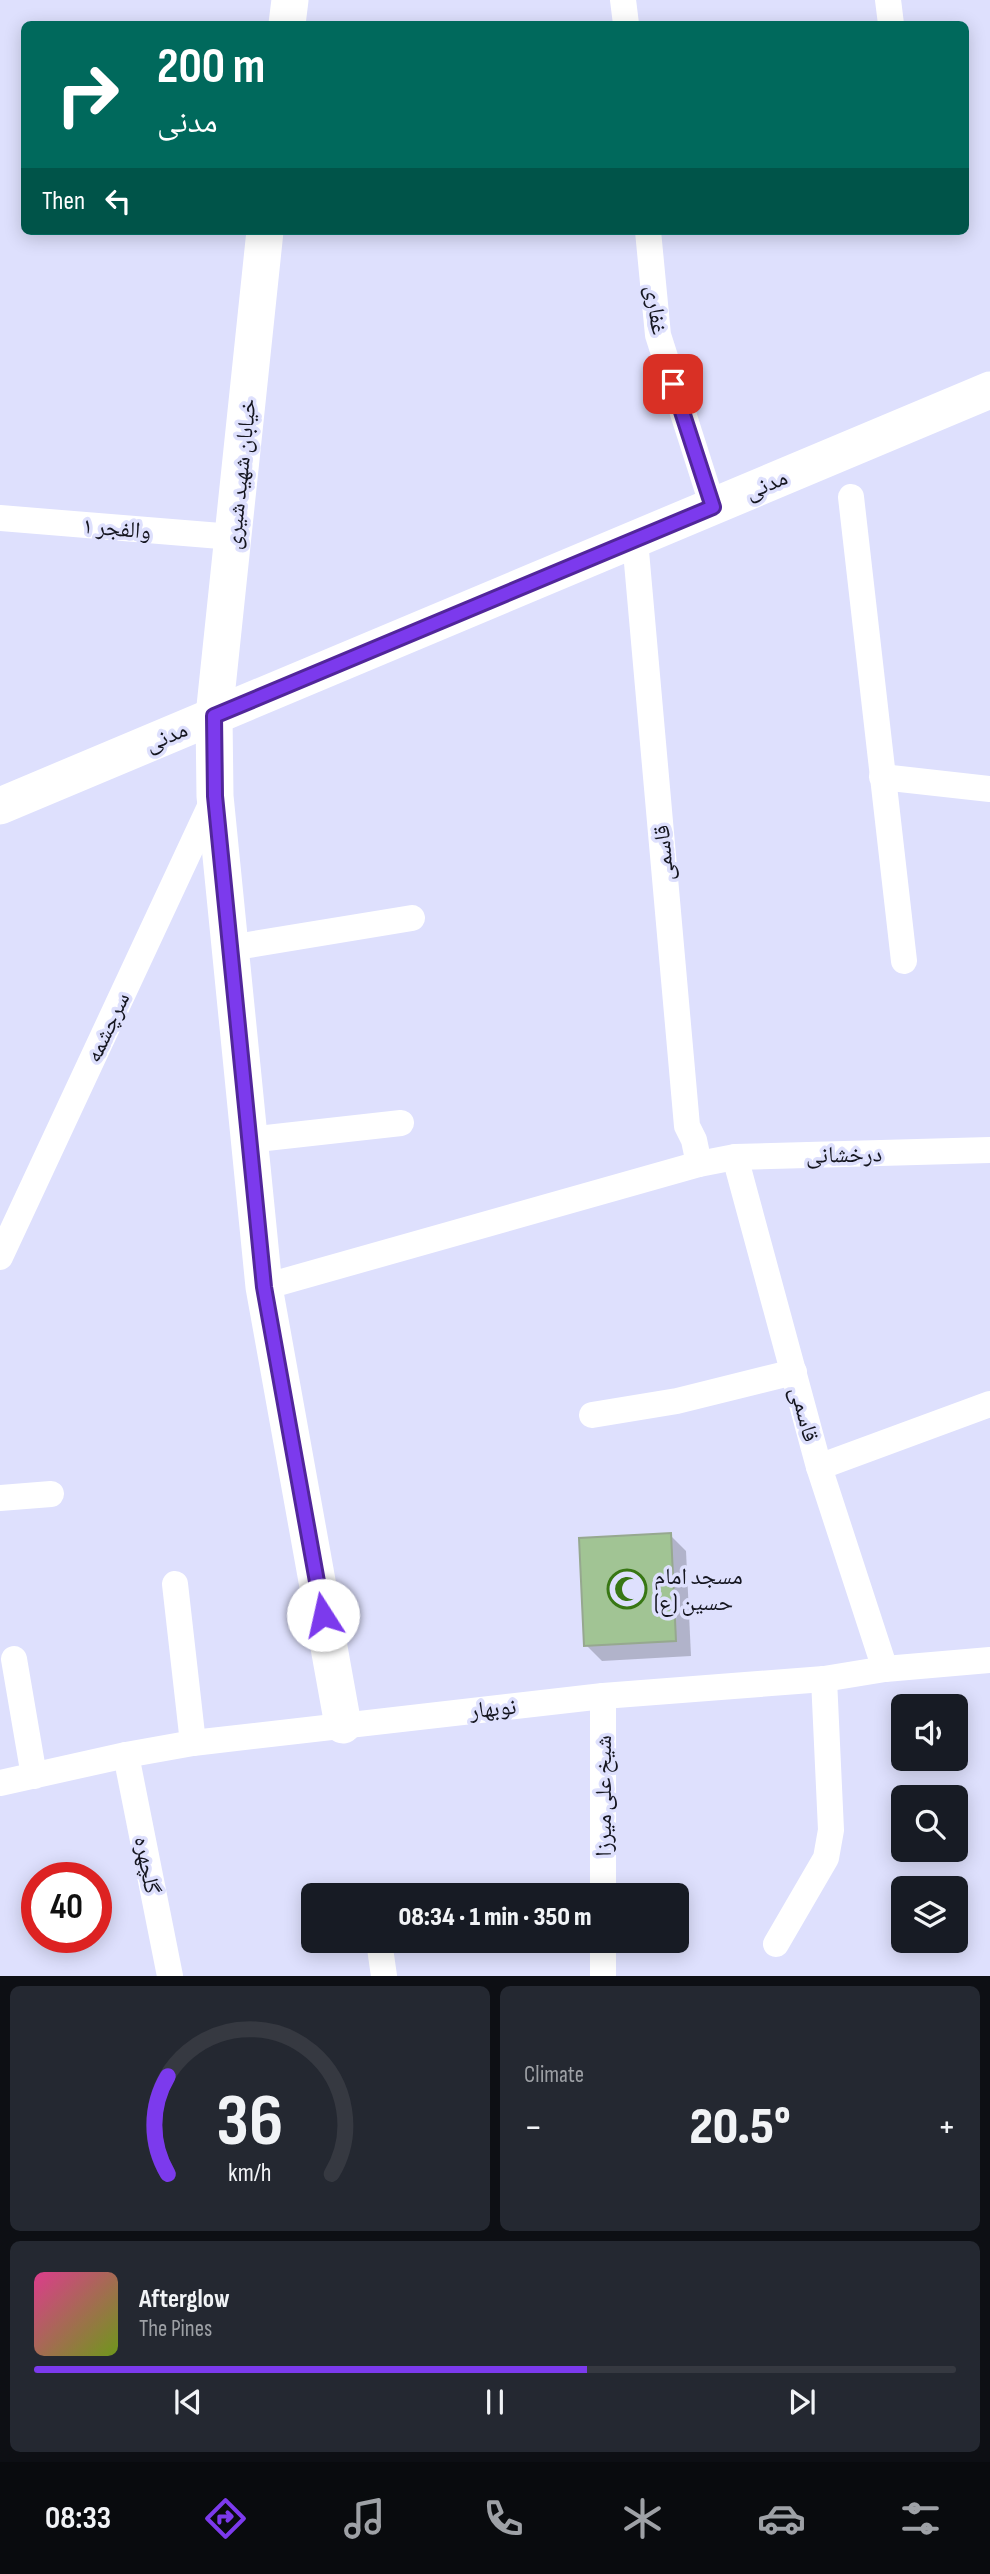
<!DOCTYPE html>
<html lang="en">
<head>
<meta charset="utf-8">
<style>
  :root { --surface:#171b24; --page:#242831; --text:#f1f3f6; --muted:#9ea1a6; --line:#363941; --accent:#7c3aed }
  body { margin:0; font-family:"Sofia Sans Condensed","Noto Naskh Arabic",sans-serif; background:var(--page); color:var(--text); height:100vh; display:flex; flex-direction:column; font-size:26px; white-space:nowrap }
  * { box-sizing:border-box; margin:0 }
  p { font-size:23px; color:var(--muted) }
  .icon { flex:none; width:38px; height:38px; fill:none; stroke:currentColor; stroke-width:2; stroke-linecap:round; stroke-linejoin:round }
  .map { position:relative; height:1976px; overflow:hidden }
  .panel { display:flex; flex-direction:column; gap:10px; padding:10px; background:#0d0f14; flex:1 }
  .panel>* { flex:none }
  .top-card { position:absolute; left:21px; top:21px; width:948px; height:214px; border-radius:10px; box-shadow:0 4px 18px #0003; background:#00695c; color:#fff; overflow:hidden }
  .fabs { position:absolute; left:891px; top:1694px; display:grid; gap:14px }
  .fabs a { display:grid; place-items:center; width:77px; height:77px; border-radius:10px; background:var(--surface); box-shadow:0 4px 18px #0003; font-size:35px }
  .speed { position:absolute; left:21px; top:1862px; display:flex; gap:14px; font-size:35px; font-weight:700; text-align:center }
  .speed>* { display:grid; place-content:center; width:91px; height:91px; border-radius:50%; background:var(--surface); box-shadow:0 4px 18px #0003; line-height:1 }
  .speed .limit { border:10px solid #d22; background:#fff; color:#111 }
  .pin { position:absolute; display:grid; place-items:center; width:60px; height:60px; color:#fff; margin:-30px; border-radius:14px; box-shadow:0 4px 10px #0006 }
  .me { position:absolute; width:77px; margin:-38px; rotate:350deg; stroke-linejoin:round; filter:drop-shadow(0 0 5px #0008) }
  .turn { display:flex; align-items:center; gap:24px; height:147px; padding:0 21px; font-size:32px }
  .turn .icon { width:91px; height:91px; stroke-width:2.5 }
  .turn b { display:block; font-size:49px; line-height:60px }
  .then { display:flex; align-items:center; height:66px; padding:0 21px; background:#0003; gap:14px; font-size:26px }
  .big { font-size:52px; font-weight:800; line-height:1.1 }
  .panel .card { flex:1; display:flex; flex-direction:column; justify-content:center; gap:10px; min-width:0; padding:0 24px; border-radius:10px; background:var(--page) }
  .panel .dial { align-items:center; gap:0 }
  .dial svg { height:182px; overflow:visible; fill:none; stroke:var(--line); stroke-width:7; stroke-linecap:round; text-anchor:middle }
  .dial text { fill:var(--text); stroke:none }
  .song { display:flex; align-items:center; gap:21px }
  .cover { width:84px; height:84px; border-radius:10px; background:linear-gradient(135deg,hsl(330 70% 55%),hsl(80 70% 35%)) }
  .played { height:7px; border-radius:4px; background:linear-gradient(90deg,var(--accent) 60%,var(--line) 60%) }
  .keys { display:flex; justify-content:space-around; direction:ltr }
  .heat { display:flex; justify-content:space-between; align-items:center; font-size:38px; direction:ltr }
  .panel .tiles { flex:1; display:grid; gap:10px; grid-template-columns:1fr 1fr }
  .card:last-child { grid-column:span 2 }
  .trip { position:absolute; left:301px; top:1883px; width:388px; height:70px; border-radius:10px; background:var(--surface); box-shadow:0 4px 18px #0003; font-weight:800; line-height:70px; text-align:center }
  .tabs { display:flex; height:112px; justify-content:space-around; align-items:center; background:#090b0e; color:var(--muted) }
  .tabs .icon { width:49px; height:49px }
  .tabs .selected { color:var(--accent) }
  .tabs b { font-size:32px; color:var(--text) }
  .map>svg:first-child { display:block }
  .shadow { fill:#0003 }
  .building { fill:#a1c494; stroke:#96a88f; stroke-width:2 }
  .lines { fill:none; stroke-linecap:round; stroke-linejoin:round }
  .street { stroke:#fff; stroke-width:26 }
  .secondary { stroke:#fff; stroke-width:37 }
  .route-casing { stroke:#51269a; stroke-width:18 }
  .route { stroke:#7c3aed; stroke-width:12 }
  .labels { text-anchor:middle; stroke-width:7; stroke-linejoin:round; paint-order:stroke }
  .street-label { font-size:23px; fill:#151620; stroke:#dee0fd }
  .poi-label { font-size:23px; fill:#151620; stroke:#dee0fd; text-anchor:start }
</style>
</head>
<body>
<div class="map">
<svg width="990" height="1976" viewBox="0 0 990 1976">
  <rect width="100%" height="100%" fill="#dee0fd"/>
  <polygon class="shadow" points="670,1535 686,1551 691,1656 602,1661 586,1645"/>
  <polygon class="building" points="671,1533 676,1641 584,1646 579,1538"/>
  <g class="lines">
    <g class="street">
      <polyline points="623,0 626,24"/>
      <polyline points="888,0 891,24"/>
      <polyline points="648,231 658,335 713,507"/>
      <polyline points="851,497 904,961"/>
      <polyline points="0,518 233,537"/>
      <polyline points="635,540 687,1126 694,1140 699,1164"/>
      <polyline points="882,777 990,789"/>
      <polyline points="230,948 412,918"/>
      <polyline points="249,1140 401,1123"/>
      <polyline points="735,1157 819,1467 885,1669"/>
      <polyline points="0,1257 214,798"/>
      <polyline points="264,1287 699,1164 735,1157 990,1150"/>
      <polyline points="592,1415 677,1401 794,1372"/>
      <polyline points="819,1467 990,1404"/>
      <polyline points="0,1498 51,1494"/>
      <polyline points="175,1584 193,1743"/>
      <polyline points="14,1659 34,1776"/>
      <polyline points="603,1696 603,1895"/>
      <polyline points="126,1755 170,1976"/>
      <polyline points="0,1783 126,1755 193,1743 603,1696 824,1679 885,1669 990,1660"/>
      <polyline points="379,1941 384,1976"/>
      <polyline points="603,1941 603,1976"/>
      <polyline points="776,1944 826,1858 831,1830 824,1679"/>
    </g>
    <g class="secondary">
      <polyline points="287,24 290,0"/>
      <polyline points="265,231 214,716 215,796 264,1287 343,1725"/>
      <polyline points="0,806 990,390"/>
    </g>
  </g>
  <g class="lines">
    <defs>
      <polyline id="route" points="323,1615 264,1287 215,796 214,716 713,507 673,384"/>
    </defs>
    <use href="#route" class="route-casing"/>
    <use href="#route" class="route"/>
  </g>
  <defs>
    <symbol id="mosque-ring" viewBox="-11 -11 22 22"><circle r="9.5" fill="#dee0fd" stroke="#387714" stroke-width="1.5"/><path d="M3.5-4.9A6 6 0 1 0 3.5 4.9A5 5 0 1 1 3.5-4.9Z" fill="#387714"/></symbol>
  </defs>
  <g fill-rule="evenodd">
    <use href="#mosque-ring" x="605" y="1567" width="44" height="44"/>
  </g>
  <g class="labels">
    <g class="street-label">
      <text transform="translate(657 310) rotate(83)" y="8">غفاری</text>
      <text transform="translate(240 474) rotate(-84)" y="8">خیابان شهید شیری</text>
      <text transform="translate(766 484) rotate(-23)" y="8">مدنی</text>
      <text transform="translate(117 528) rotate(5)" y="8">والفجر ۱</text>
      <text transform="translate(166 736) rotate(-23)" y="8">مدنی</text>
      <text transform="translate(663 853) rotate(-95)" y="8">قاسمی</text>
      <text transform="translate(107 1027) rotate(-65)" y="8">سرچشمه</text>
      <text transform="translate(844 1154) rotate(-1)" y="8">درخشانی</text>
      <text transform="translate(805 1414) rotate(75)" y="8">قاسمی</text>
      <text transform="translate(493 1708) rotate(-6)" y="8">نوبهار</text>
      <text transform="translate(603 1796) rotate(-90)" y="8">شیخ علی میرزا</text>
      <text transform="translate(148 1865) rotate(79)" y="8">گلچهره</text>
    </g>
    <g class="poi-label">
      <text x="654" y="1584">مسجد امام<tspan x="654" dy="26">حسین (ع)</tspan></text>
    </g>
  </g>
</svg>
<div class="fabs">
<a><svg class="icon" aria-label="sound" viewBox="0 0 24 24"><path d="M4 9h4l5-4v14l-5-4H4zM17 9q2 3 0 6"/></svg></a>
<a><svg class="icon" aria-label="search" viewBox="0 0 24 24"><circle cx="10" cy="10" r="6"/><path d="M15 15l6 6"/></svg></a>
<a><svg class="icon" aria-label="layers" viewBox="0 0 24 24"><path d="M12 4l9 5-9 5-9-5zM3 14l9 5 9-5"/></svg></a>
</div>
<div class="speed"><div class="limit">40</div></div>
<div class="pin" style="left:673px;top:384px;background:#d93025"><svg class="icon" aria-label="arrive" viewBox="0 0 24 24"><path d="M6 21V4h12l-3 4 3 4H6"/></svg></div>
<svg class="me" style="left:323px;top:1615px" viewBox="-20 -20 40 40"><circle r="19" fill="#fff"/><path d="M0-13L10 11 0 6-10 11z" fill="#7c3aed"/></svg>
<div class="trip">08:34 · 1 min · 350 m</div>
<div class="top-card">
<div class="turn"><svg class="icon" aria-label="right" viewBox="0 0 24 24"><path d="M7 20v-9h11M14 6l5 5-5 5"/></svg><div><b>200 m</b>مدنی</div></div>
<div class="then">Then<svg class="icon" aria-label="left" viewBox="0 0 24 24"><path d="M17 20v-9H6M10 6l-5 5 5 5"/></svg></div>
</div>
</div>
<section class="panel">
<div class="tiles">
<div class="card dial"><svg viewBox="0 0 100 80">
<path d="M14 69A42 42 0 1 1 86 69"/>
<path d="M14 69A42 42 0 0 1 14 26" stroke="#7c3aed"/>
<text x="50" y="56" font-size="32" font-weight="700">36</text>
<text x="50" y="72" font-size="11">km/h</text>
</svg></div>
<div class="card"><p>Climate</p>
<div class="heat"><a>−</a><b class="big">20.5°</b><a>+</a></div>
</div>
<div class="card">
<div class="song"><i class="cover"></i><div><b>Afterglow</b><p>The Pines</p></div></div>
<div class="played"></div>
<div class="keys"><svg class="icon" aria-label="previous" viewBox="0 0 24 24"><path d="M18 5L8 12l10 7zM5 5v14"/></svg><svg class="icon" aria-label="pause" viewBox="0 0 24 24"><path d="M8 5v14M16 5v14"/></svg><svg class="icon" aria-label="next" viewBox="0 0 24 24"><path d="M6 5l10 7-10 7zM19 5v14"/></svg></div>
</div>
</div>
</section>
<nav class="tabs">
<b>08:33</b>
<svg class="icon selected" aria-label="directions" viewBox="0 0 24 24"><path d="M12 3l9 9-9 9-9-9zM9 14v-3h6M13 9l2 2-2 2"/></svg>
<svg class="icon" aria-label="music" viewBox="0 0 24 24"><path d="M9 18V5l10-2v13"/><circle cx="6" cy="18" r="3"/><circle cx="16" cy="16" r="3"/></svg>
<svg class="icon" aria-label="phone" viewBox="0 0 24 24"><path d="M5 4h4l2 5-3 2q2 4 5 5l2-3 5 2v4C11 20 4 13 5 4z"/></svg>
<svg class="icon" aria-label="climate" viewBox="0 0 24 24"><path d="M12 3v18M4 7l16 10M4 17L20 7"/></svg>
<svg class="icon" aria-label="car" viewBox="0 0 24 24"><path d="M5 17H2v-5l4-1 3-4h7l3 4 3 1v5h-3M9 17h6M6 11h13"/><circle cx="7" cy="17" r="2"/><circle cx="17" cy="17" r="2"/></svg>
<svg class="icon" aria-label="filters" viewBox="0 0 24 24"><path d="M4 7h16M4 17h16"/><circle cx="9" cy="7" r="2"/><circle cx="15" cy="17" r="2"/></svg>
</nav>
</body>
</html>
